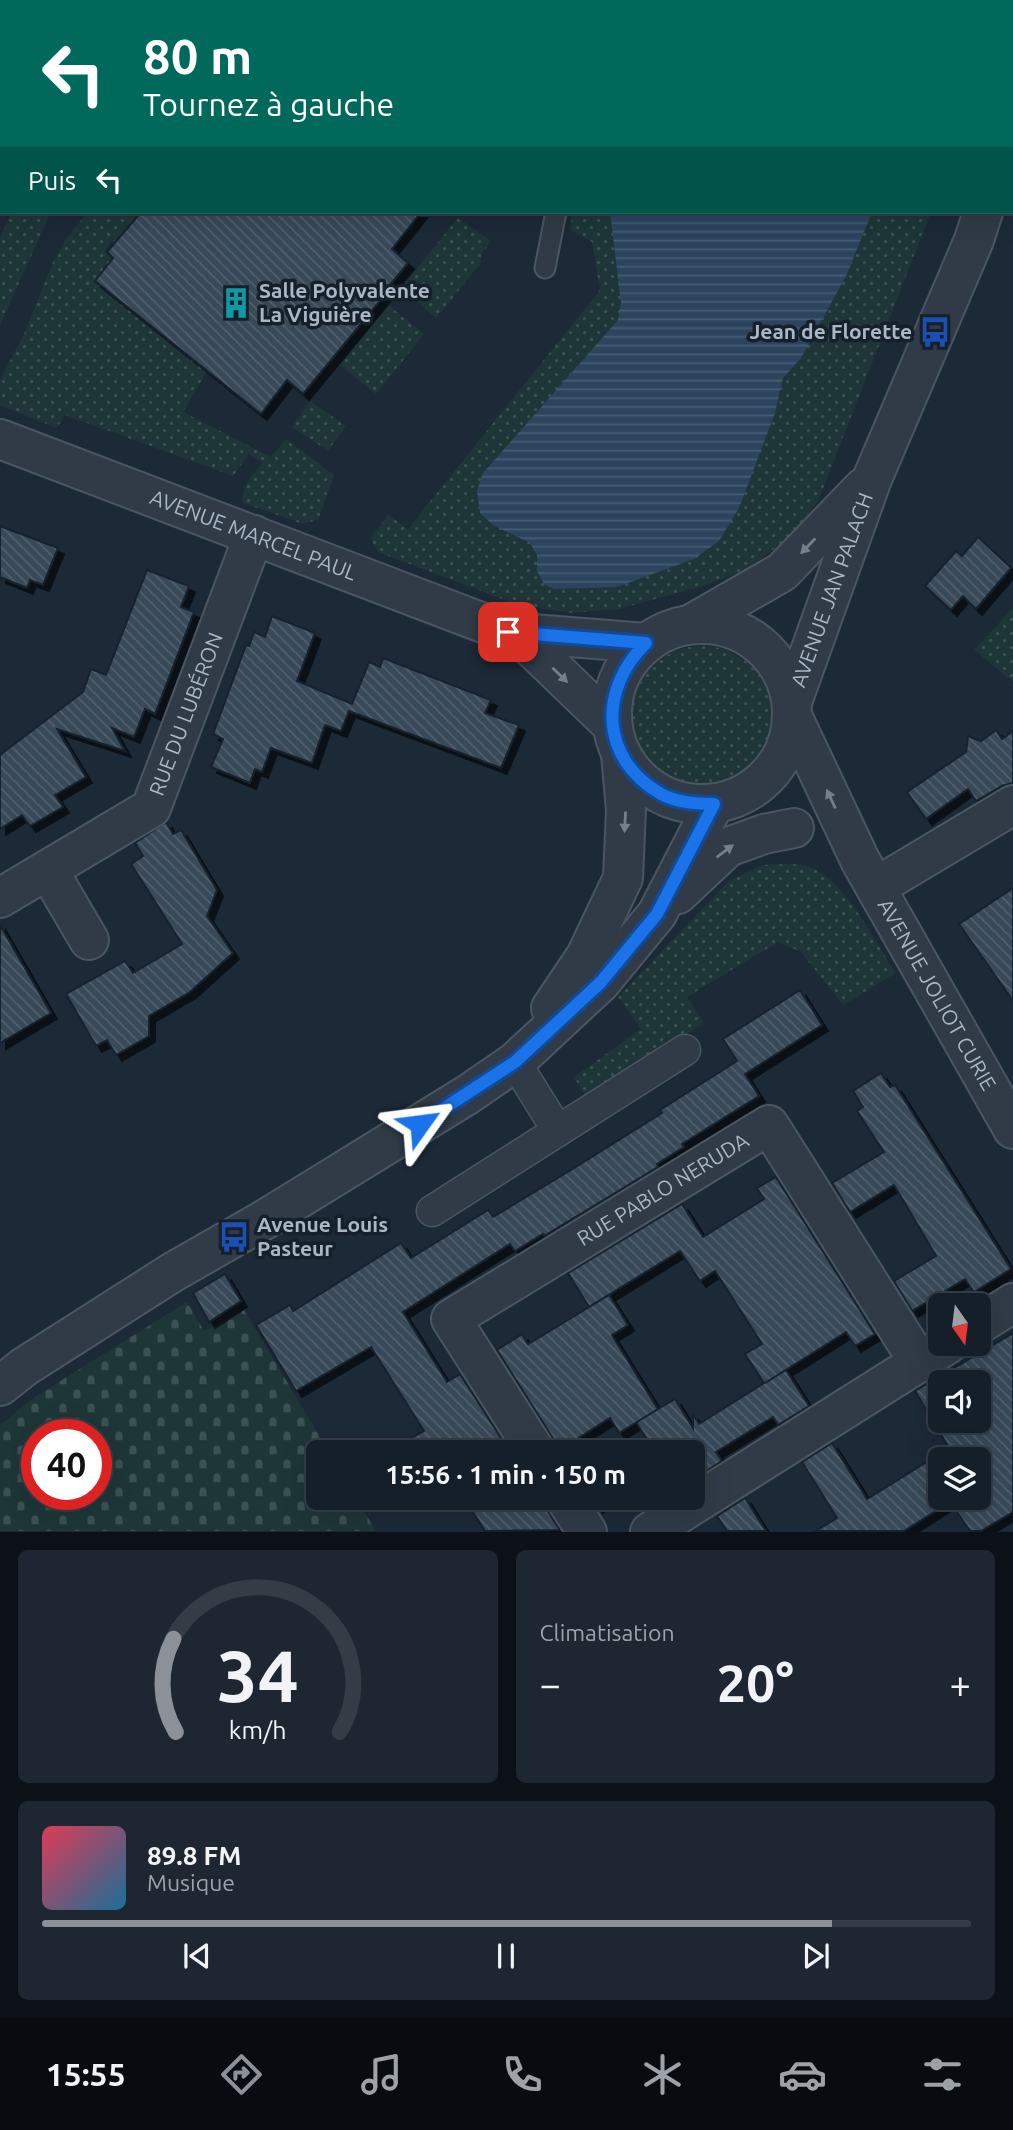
<!DOCTYPE html>
<html lang="fr">
<head>
<meta charset="utf-8">
<style>
  :root { --surface:#151f29; --page:#1e2731; --text:#f1f3f6; --muted:#9da2a8; --line:#343d46; --accent:#8c9099 }
  body { margin:0; font-family:Ubuntu,sans-serif; background:var(--page); color:var(--text); height:100vh; display:flex; flex-direction:column; font-size:26px; white-space:nowrap }
  * { box-sizing:border-box; margin:0 }
  p { font-size:23px; color:var(--muted) }
  .icon { flex:none; width:38px; height:38px; fill:none; stroke:currentColor; stroke-width:2; stroke-linecap:round; stroke-linejoin:round }
  .map { position:relative; height:1532px; overflow:hidden }
  .drawer { display:flex; flex-direction:column; gap:18px; padding:18px; background:#0c1117; flex:1 }
  .drawer>* { flex:none }
  .guide { position:absolute; left:0px; top:0px; width:1013px; height:214px; box-shadow:0 7px 28px #0002,0 0 0 2px var(--line); background:#00695c; color:#fff; overflow:hidden }
  .needle { width:46px; rotate:166deg }
  .tools { position:absolute; left:928px; top:1293px; display:grid; gap:14px }
  .tools a { display:grid; place-items:center; width:63px; height:63px; border-radius:10px; background:var(--surface); box-shadow:0 7px 28px #0002,0 0 0 2px var(--line); font-size:35px }
  .speed { position:absolute; left:21px; top:1419px; display:flex; gap:14px; font-size:35px; font-weight:700; text-align:center }
  .speed>* { display:grid; place-content:center; width:91px; height:91px; border-radius:50%; background:var(--surface); box-shadow:0 7px 28px #0002,0 0 0 2px var(--line); line-height:1 }
  .speed .limit { border:10px solid #d22; background:#fff; color:#111 }
  .pin { position:absolute; display:grid; place-items:center; width:60px; height:60px; color:#fff; margin:-30px; border-radius:14px; box-shadow:0 4px 10px #0006 }
  .me { position:absolute; width:77px; margin:-38px; rotate:59deg; stroke-linejoin:round; filter:drop-shadow(0 0 5px #0008) }
  .turn { display:flex; align-items:center; gap:24px; height:147px; padding:0 28px; font-size:32px }
  .turn .icon { width:91px; height:91px; stroke-width:2.5 }
  .turn b { display:block; font-size:49px; line-height:60px }
  .then { display:flex; align-items:center; height:66px; padding:0 28px; background:#0003; gap:14px; font-size:26px }
  .big { font-size:52px; font-weight:700; line-height:1.1 }
  .drawer .widget { flex:1; display:flex; flex-direction:column; justify-content:center; gap:10px; min-width:0; padding:0 24px; border-radius:10px; background:var(--page) }
  .drawer .dial { align-items:center; gap:0 }
  .dial svg { height:182px; overflow:visible; fill:none; stroke:var(--line); stroke-width:7; stroke-linecap:round; text-anchor:middle }
  .dial text { fill:var(--text); stroke:none }
  .song { display:flex; align-items:center; gap:21px }
  .cover { width:84px; height:84px; border-radius:10px; background:linear-gradient(135deg,hsl(350 70% 55%),hsl(200 70% 35%)) }
  .played { height:7px; border-radius:4px; background:linear-gradient(90deg,var(--accent) 85%,var(--line) 85%) }
  .keys { display:flex; justify-content:space-around; direction:ltr }
  .heat { display:flex; justify-content:space-between; align-items:center; font-size:38px; direction:ltr }
  .drawer .tiles { flex:1; display:grid; gap:18px; grid-template-columns:1fr 1fr }
  .widget:last-child { grid-column:span 2 }
  .trip { position:absolute; left:306px; top:1440px; width:399px; height:70px; border-radius:10px; background:var(--surface); box-shadow:0 7px 28px #0002,0 0 0 2px var(--line); font-weight:700; line-height:70px; text-align:center }
  .dock { display:flex; height:112px; justify-content:space-around; align-items:center; background:#080c10; color:var(--muted) }
  .dock .icon { width:49px; height:49px }
  .dock .active { color:var(--accent) }
  .dock b { font-size:32px; color:var(--text) }
  .map>svg:first-child { display:block }
  .grass { fill:url(#grass-dots) }
  .cemetery { fill:url(#cemetery-stones); fill-rule:evenodd }
  .water { fill:url(#water-rules) }
  .building { fill:url(#building-back-hatch); stroke:#18222e; stroke-width:2; fill-rule:evenodd; filter:url(#shadow) }
  .lines { fill:none; stroke-linecap:round; stroke-linejoin:round }
  .service-casing { stroke:#4b5663; stroke-width:23 }
  .pedestrian-casing { stroke:#4b5663; stroke-width:33 }
  .minor-casing { stroke:#4b5663; stroke-width:42 }
  .tertiary-casing { stroke:#4b5663; stroke-width:42 }
  .service { stroke:#303b47; stroke-width:19 }
  .pedestrian { stroke:#303b47; stroke-width:30 }
  .minor { stroke:#303b47; stroke-width:38 }
  .tertiary { stroke:#303b47; stroke-width:38 }
  .oneway { fill:#737f8c }
  .route-casing { stroke:#114b97; stroke-width:18 }
  .route { stroke:#1a73e8; stroke-width:12 }
  .labels { text-anchor:middle; stroke-width:7; stroke-linejoin:round; paint-order:stroke }
  .poi-label { font-size:21px; font-weight:bold; fill:#a9b6c5; stroke:#16202b; text-anchor:start }
  .street-label { font-size:21px; fill:#a9b6c5; stroke:#16202b }
</style>
</head>
<body>
<div class="map">
<svg width="1013" height="1532" viewBox="0 0 1013 1532">
  <defs>
    <pattern id="grass-dots" width="8" height="8" patternUnits="userSpaceOnUse" patternTransform="scale(1.75)"><rect width="8" height="8" fill="#1e3638"/><path d="M2 2h.1M6 6h.1" fill="none" stroke="#3c5153" stroke-width="1.8" stroke-linecap="round"/></pattern>
    <pattern id="cemetery-stones" width="16" height="16" patternUnits="userSpaceOnUse" patternTransform="scale(1.75)"><rect width="16" height="16" fill="#1e3638"/><path d="M2 7V4a2 2 0 0 1 4 0v3zM10 15v-3a2 2 0 0 1 4 0v3z" fill="#3c5153"/></pattern>
    <pattern id="water-rules" width="6" height="5" patternUnits="userSpaceOnUse" patternTransform="scale(1.75)"><rect width="6" height="5" fill="#2c445e"/><path d="M0 2.5h6" fill="none" stroke="#485d74"/></pattern>
    <pattern id="building-back-hatch" width="6" height="6" patternUnits="userSpaceOnUse" patternTransform="scale(1.75)"><rect width="6" height="6" fill="#384858"/><path d="M-1 5l2 2M0 0l6 6M5-1l2 2" fill="none" stroke="#52606e"/></pattern>
    <filter id="shadow"><feDropShadow dx="6" dy="6" stdDeviation="0" flood-color="#0009"/></filter>
  </defs>
  <rect width="100%" height="100%" fill="#1c2937"/>
  <g class="grass">
    <polygon points="12,212 51,212 0,325 0,238"/>
    <path d="M 88,212 L 141,212 L 115,243 L 112,241 L 105,250 L 113,258 L 95,281 L 207,371 L 183,412 L 271,457 L 286,439 L 334,475 L 318,520 L 303,524 L 243,503 C 241,486 253,475 263,462 L 249,454 L 233,476 L 65,415 L 57,428 L 0,405 L 0,380 L 25,332 L 53,262 L 66,239 Z"/>
    <polygon points="572,212 931,212 819,499 790,538 743,571 703,586 619,609 571,613 515,604 378,552 370,538 388,515 408,529 600,290 592,242 570,230"/>
    <polygon points="458,218 491,241 481,255 481,263 436,318 401,288"/>
    <polygon points="388,305 424,334 376,394 340,365"/>
    <polygon points="310,401 346,426 328,451 292,427"/>
    <polygon points="1013,608 1013,682 974,650"/>
    <circle cx="702" cy="716" r="70"/>
    <path d="M 763,865 C 776,865 790,863 802,865 C 841,871 875,942 896,973 L 843,1005 L 801,952 L 778,942 L 687,997 L 704,1023 L 586,1097 L 574,1077 L 641,1029 L 618,997 L 729,881 Z"/>
  </g>
  <path class="cemetery" d="M 187,1302 L 204,1331 L 244,1310 L 329,1452 L 318,1452 L 318,1498 L 356,1498 L 376,1531 L 0,1531 L 0,1425 L 35,1397 ZM 37,1435 L 96,1435 L 96,1494 L 37,1494 Z"/>
  <polygon class="water" points="610,212 872,212 847,274 801,358 783,378 775,413 739,508 719,541 694,559 617,587 554,589 544,584 537,571 537,555 530,543 493,525 480,513 477,491 483,473 618,320 621,303"/>
  <g class="building">
    <polygon points="141,212 421,212 392,249 408,263 382,295 384,296 303,394 287,380 261,414 95,281 113,258 107,252"/>
    <polygon points="0,526 58,548 43,585 30,580 27,588 0,577"/>
    <polygon points="978,537 1011,568 976,609 963,596 951,610 925,586 956,551 962,556"/>
    <polygon points="147,570 189,586 181,607 194,612 155,714 145,709 134,737 112,728 125,751 57,729 86,777 55,795 63,807 30,826 22,815 0,829 0,755 83,692 91,669 106,675"/>
    <polygon points="272,616 315,633 297,681 352,704 369,662 380,667 383,658 491,700 485,713 519,725 501,768 349,711 341,731 325,725 312,763 271,748 262,772 255,769 250,783 211,767 223,739 213,734 246,645 249,646 254,632 265,637"/>
    <polygon points="996,730 1002,739 1013,731 1013,783 1002,786 976,801 968,789 926,819 907,792 966,752 968,736 981,741"/>
    <polygon points="166,822 173,834 181,830 217,890 207,916 233,953 190,992 149,1016 149,1036 116,1055 107,1040 96,1046 66,994 125,961 133,973 182,944 131,864 143,856 135,843"/>
    <polygon points="1013,888 1013,1001 959,924"/>
    <polygon points="0,925 51,1013 0,1043"/>
    <polygon points="800,990 822,1025 745,1074 759,1096 682,1144 684,1147 657,1164 658,1167 544,1236 543,1234 515,1251 510,1244 403,1312 447,1382 460,1374 510,1452 386,1452 424,1431 371,1347 296,1391 256,1325 290,1305 293,1311 401,1243 411,1258 488,1210 493,1217 571,1170 662,1113 660,1110 737,1061 723,1039"/>
    <polygon points="881,1073 890,1087 895,1085 1011,1269 974,1292 965,1279 912,1311 894,1281 936,1256 894,1185 850,1212 832,1183 884,1152 857,1111 863,1107 853,1091"/>
    <polygon points="776,1177 875,1334 855,1346 846,1332 765,1383 786,1370 809,1406 778,1425 773,1417 716,1452 722,1461 694,1479 693,1448 686,1452 655,1452 636,1422 675,1399 693,1428 693,1415 699,1424 764,1383 745,1354 762,1344 715,1271 700,1281 680,1251 589,1307 568,1273 682,1204 703,1237 764,1199 757,1188"/>
    <polygon points="225,1274 241,1301 209,1322 193,1293"/>
    <polygon points="609,1295 628,1325 612,1335 658,1409 619,1433 610,1418 558,1451 554,1440 497,1350 522,1334 528,1344"/>
    <path d="M 1013,1333 L 1013,1512 L 981,1531 L 970,1531 L 950,1502 L 904,1531 L 816,1531 L 837,1518 L 802,1462 L 832,1443 L 867,1499 L 949,1448 L 915,1391 ZM 940,1382 L 978,1382 L 978,1421 L 940,1421 ZM 940,1460 L 978,1460 L 978,1498 L 940,1498 Z"/>
    <polygon points="464,1498 543,1498 547,1510 560,1530 485,1531"/>
    <polygon points="591,1498 612,1498 597,1507"/>
    <polygon points="745,1498 766,1531 727,1531 717,1516"/>
  </g>
  <g class="lines">
    <defs>
      <polyline id="service" points="545,268 556,212"/>
      <g id="pedestrian">
        <polyline points="515,1062 558,1131"/>
        <polyline points="432,1211 685,1050"/>
      </g>
      <g id="minor">
        <path id="s1" d="M 0,439 L 507,632 L 528,644 L 612,725"/>
        <polyline points="507,632 646,643"/>
        <polyline points="48,870 89,940"/>
        <polyline points="876,887 1013,805"/>
        <path id="s2" d="M 0,898 L 151,808 L 254,535"/>
        <polyline points="978,1325 1013,1303"/>
        <path id="s3" d="M 536,1452 L 451,1319 L 769,1125 L 919,1362"/>
        <polyline points="565,1498 587,1532"/>
        <polyline points="650,1532 948,1344"/>
      </g>
      <g id="tertiary">
        <polyline points="1012,111 1013,103"/>
        <polyline points="695,622 782,572 863,488"/>
        <circle cx="702" cy="714" r="90"/>
        <path id="s4" d="M 792,702 L 872,479 L 974,240 L 983,212"/>
        <path id="s5" d="M 793,718 L 860,860 L 1013,1129"/>
        <polyline points="678,894 728,847 764,834 794,828"/>
        <polyline points="551,1008 586,956 623,878 626,810 621,754"/>
        <polyline points="0,1386 24,1367 173,1272 264,1220 467,1095 515,1062 601,982 657,914 714,804"/>
      </g>
    </defs>
    <use href="#service" class="service-casing"/>
    <use href="#pedestrian" class="pedestrian-casing"/>
    <use href="#minor" class="minor-casing"/>
    <use href="#tertiary" class="tertiary-casing"/>
    <use href="#service" class="service"/>
    <use href="#pedestrian" class="pedestrian"/>
    <use href="#minor" class="minor"/>
    <use href="#tertiary" class="tertiary"/>
  </g>
  <defs><path id="oneway-solid" d="M-6-.8H1V-3.2L6.5 0L1 3.2V.8H-6Z" transform="scale(1.75)"/></defs>
  <g class="oneway">
    <use href="#oneway-solid" transform="translate(808 546) rotate(134)"/>
    <use href="#oneway-solid" transform="translate(560 675) rotate(44)"/>
    <use href="#oneway-solid" transform="translate(831 799) rotate(-115)"/>
    <use href="#oneway-solid" transform="translate(625 822) rotate(93)"/>
    <use href="#oneway-solid" transform="translate(725 851) rotate(-37)"/>
  </g>
  <g class="lines">
    <defs>
      <path id="route" d="M 420,1124 L 515,1062 L 601,982 L 657,914 L 714,804 C 697,804 677,803 661,794 C 600,759 598,690 646,643 L 508,632"/>
    </defs>
    <use href="#route" class="route-casing"/>
    <use href="#route" class="route"/>
  </g>
  <defs>
    <symbol id="building-bare" viewBox="-9 -9 18 18"><path d="M-4-6H4V6H1V3H-1V6H-4ZM-2.5-4.3h1.7v1.8h-1.7ZM.8-4.3h1.7v1.8H.8ZM-2.5-1h1.7V.8h-1.7ZM.8-1h1.7V.8H.8Z" fill="#0f9aa8" stroke="#16202b" stroke-width="2.5" paint-order="stroke"/></symbol>
    <symbol id="bus-bare" viewBox="-9 -9 18 18"><path d="M-5-6H5V4H4V6H2V4H-2V6H-4V4H-5ZM-3.5-4V0h7V-4ZM-3.5 1.2v1.5H-2V1.2ZM2 1.2v1.5H3.5V1.2Z" fill="#1a4fb4" stroke="#16202b" stroke-width="2.5" paint-order="stroke"/></symbol>
  </defs>
  <g fill-rule="evenodd">
    <use href="#building-bare" x="214" y="281" width="44" height="44"/>
    <use href="#bus-bare" x="913" y="310" width="44" height="44"/>
    <use href="#bus-bare" x="212" y="1215" width="44" height="44"/>
  </g>
  <g class="labels">
    <g class="poi-label">
      <text x="259" y="298">Salle Polyvalente<tspan x="259" dy="24">La Viguière</tspan></text>
      <text x="912" y="339" text-anchor="end">Jean de Florette</text>
      <text x="257" y="1232">Avenue Louis<tspan x="257" dy="24">Pasteur</tspan></text>
    </g>
    <g class="street-label">
      <text dy="7" stroke="none"><textPath href="#s1" startOffset="271">AVENUE MARCEL PAUL</textPath></text>
      <text dy="7" stroke="none"><textPath href="#s4" startOffset="119">AVENUE JAN PALACH</textPath></text>
      <text dy="7" stroke="none"><textPath href="#s2" startOffset="276">RUE DU LUBÉRON</textPath></text>
      <text dy="7" stroke="none"><textPath href="#s5" startOffset="312">AVENUE JOLIOT CURIE</textPath></text>
      <text dy="7" stroke="none"><textPath href="#s3" startOffset="406">RUE PABLO NERUDA</textPath></text>
    </g>
  </g>
</svg>
<div class="tools">
<a><svg class="needle" viewBox="-14 -14 28 28"><path d="M0-13l5 13h-10z" fill="#e53935"/><path d="M0 13l5-13h-10z" fill="#9da2a8"/></svg></a>
<a><svg class="icon" aria-label="sound" viewBox="0 0 24 24"><path d="M4 9h4l5-4v14l-5-4H4zM17 9q2 3 0 6"/></svg></a>
<a><svg class="icon" aria-label="layers" viewBox="0 0 24 24"><path d="M12 4l9 5-9 5-9-5zM3 14l9 5 9-5"/></svg></a>
</div>
<div class="speed"><div class="limit">40</div></div>
<div class="pin" style="left:508px;top:632px;background:#d93025"><svg class="icon" aria-label="arrive" viewBox="0 0 24 24"><path d="M6 21V4h12l-3 4 3 4H6"/></svg></div>
<svg class="me" style="left:420px;top:1124px" viewBox="-20 -20 40 40"><path d="M0-17L14 15 0 8-14 15z" fill="#1a73e8" stroke="#fff" stroke-width="4"/></svg>
<div class="trip">15:56 · 1 min · 150 m</div>
<div class="guide">
<div class="turn"><svg class="icon" aria-label="left" viewBox="0 0 24 24"><path d="M17 20v-9H6M10 6l-5 5 5 5"/></svg><div><b>80 m</b>Tournez à gauche</div></div>
<div class="then">Puis<svg class="icon" aria-label="left" viewBox="0 0 24 24"><path d="M17 20v-9H6M10 6l-5 5 5 5"/></svg></div>
</div>
</div>
<section class="drawer">
<div class="tiles">
<div class="widget dial"><svg viewBox="0 0 100 80">
<path d="M14 69A42 42 0 1 1 86 69"/>
<path d="M14 69A42 42 0 0 1 13 28" stroke="#8c9099"/>
<text x="50" y="56" font-size="32" font-weight="700">34</text>
<text x="50" y="72" font-size="11">km/h</text>
</svg></div>
<div class="widget"><p>Climatisation</p>
<div class="heat"><a>−</a><b class="big">20°</b><a>+</a></div>
</div>
<div class="widget">
<div class="song"><i class="cover"></i><div><b>89.8 FM</b><p>Musique</p></div></div>
<div class="played"></div>
<div class="keys"><svg class="icon" aria-label="previous" viewBox="0 0 24 24"><path d="M18 5L8 12l10 7zM5 5v14"/></svg><svg class="icon" aria-label="pause" viewBox="0 0 24 24"><path d="M8 5v14M16 5v14"/></svg><svg class="icon" aria-label="next" viewBox="0 0 24 24"><path d="M6 5l10 7-10 7zM19 5v14"/></svg></div>
</div>
</div>
</section>
<nav class="dock">
<b>15:55</b>
<svg class="icon active" aria-label="directions" viewBox="0 0 24 24"><path d="M12 3l9 9-9 9-9-9zM9 14v-3h6M13 9l2 2-2 2"/></svg>
<svg class="icon" aria-label="music" viewBox="0 0 24 24"><path d="M9 18V5l10-2v13"/><circle cx="6" cy="18" r="3"/><circle cx="16" cy="16" r="3"/></svg>
<svg class="icon" aria-label="phone" viewBox="0 0 24 24"><path d="M5 4h4l2 5-3 2q2 4 5 5l2-3 5 2v4C11 20 4 13 5 4z"/></svg>
<svg class="icon" aria-label="climate" viewBox="0 0 24 24"><path d="M12 3v18M4 7l16 10M4 17L20 7"/></svg>
<svg class="icon" aria-label="car" viewBox="0 0 24 24"><path d="M5 17H2v-5l4-1 3-4h7l3 4 3 1v5h-3M9 17h6M6 11h13"/><circle cx="7" cy="17" r="2"/><circle cx="17" cy="17" r="2"/></svg>
<svg class="icon" aria-label="filters" viewBox="0 0 24 24"><path d="M4 7h16M4 17h16"/><circle cx="9" cy="7" r="2"/><circle cx="15" cy="17" r="2"/></svg>
</nav>
</body>
</html>
